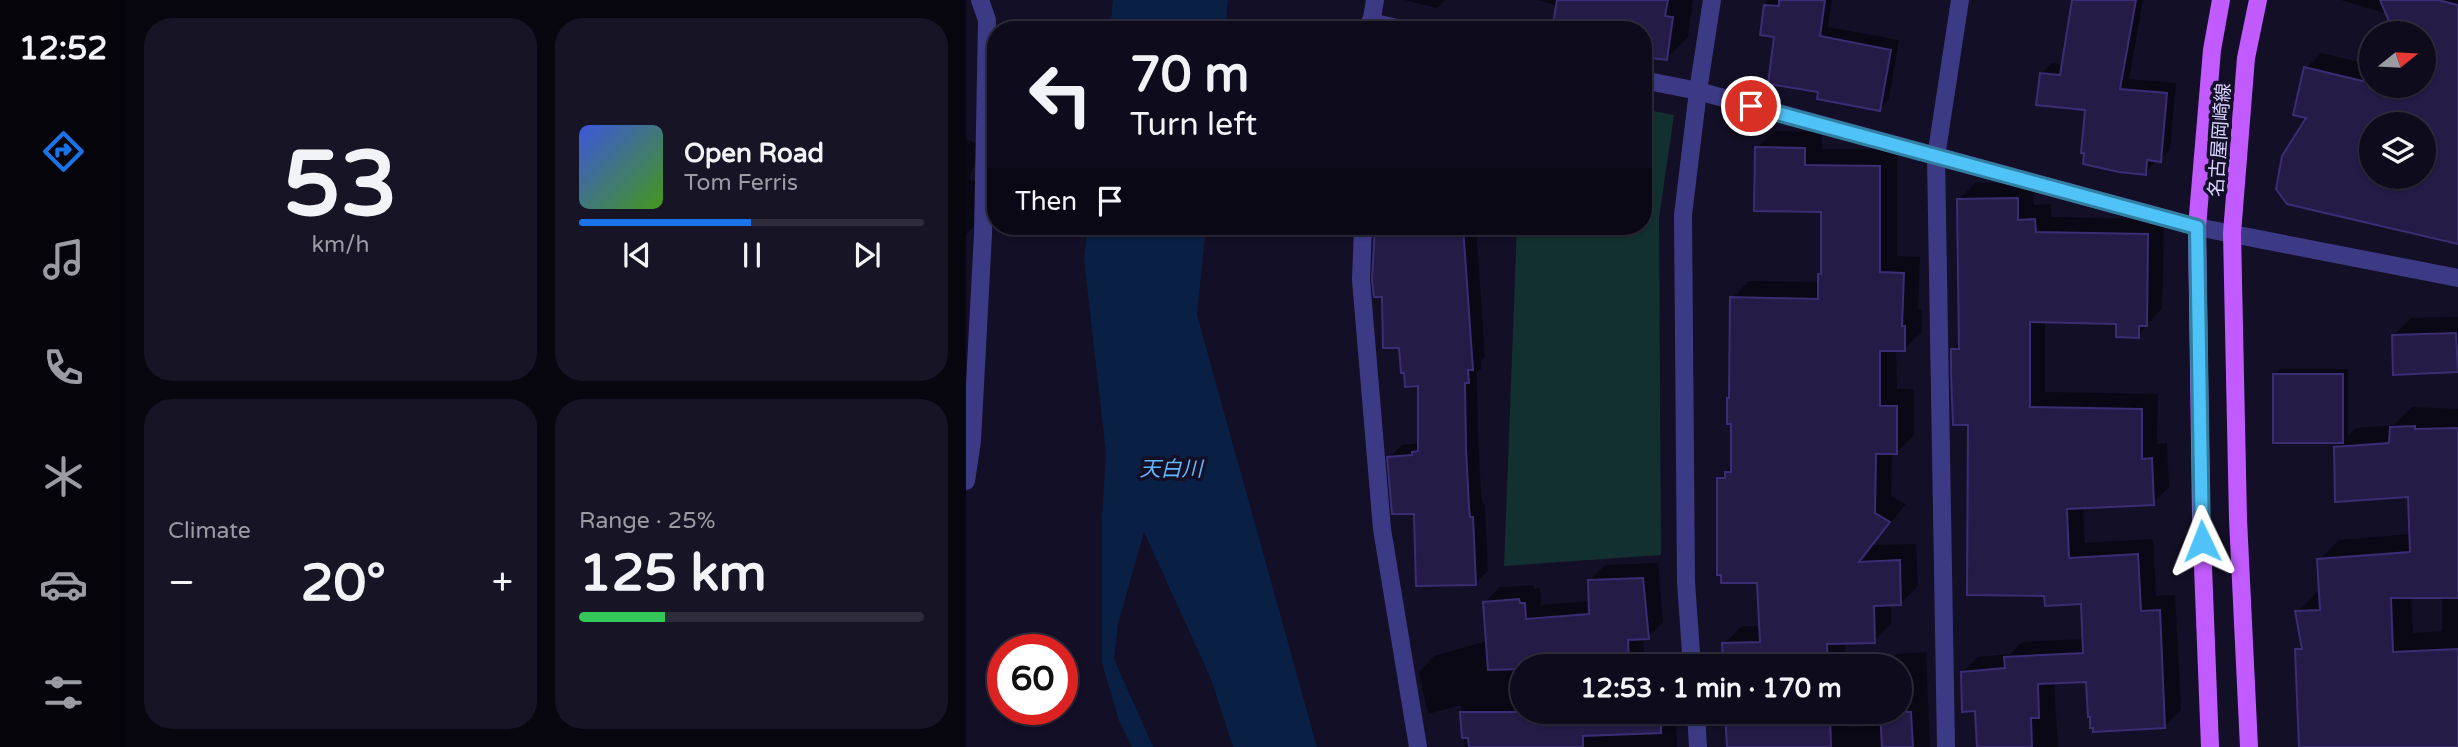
<!DOCTYPE html>
<html lang="en">
<head>
<meta charset="utf-8">
<style>
  :root { --surface:#0e0b1c; --page:#171425; --text:#f1f3f6; --muted:#9b9ba3; --line:#2e2b3b; --accent:#1a73e8 }
  body { margin:0; font-family:"Varela Round","Noto Sans JP",sans-serif; background:var(--page); color:var(--text); height:100vh; display:flex; flex-direction:column; font-size:26px; white-space:nowrap }
  * { box-sizing:border-box; margin:0 }
  p { font-size:23px; color:var(--muted) }
  .icon { flex:none; width:38px; height:38px; fill:none; stroke:currentColor; stroke-width:2; stroke-linecap:round; stroke-linejoin:round }
  .map { position:relative; flex:1; overflow:hidden }
  .drawer { display:flex; flex-direction:column; gap:18px; padding:18px; background:#08060f; width:840px }
  .drawer>* { flex:none }
  .top-card { position:absolute; left:21px; top:21px; width:665px; height:214px; border-radius:28px; box-shadow:0 2px 5px #0004,0 0 0 2px var(--line); background:#0e0b1c; color:var(--text); overflow:hidden }
  .needle { width:46px; rotate:72deg }
  .controls { position:absolute; left:1393px; top:21px; display:grid; gap:14px }
  .controls a { display:grid; place-items:center; width:77px; height:77px; border-radius:50%; background:var(--surface); box-shadow:0 2px 5px #0004,0 0 0 2px var(--line); font-size:35px }
  .speed { position:absolute; left:21px; top:634px; display:flex; gap:14px; font-size:35px; font-weight:700; text-align:center }
  .speed>* { display:grid; place-content:center; width:91px; height:91px; border-radius:50%; background:var(--surface); box-shadow:0 2px 5px #0004,0 0 0 2px var(--line); line-height:1 }
  .speed .limit { border:10px solid #d22; background:#fff; color:#111 }
  .pin { position:absolute; display:grid; place-items:center; width:60px; height:60px; color:#fff; margin:-30px; border:4px solid #fff; border-radius:50%; box-shadow:0 2px 7px #0007 }
  .me { position:absolute; width:77px; margin:-38px; rotate:358deg; stroke-linejoin:round; filter:drop-shadow(0 0 5px #0008) }
  .turn { display:flex; align-items:center; gap:24px; height:147px; padding:0 28px; font-size:32px }
  .turn .icon { width:91px; height:91px; stroke-width:2.5 }
  .turn b { display:block; font-size:49px; line-height:60px }
  .then { display:flex; align-items:center; height:66px; padding:0 28px; background:#0003; gap:14px; font-size:26px }
  .big { font-size:52px; font-weight:700; line-height:1.1 }
  .drawer .card { flex:1; display:flex; flex-direction:column; justify-content:center; gap:10px; min-width:0; padding:0 24px; border-radius:28px; background:var(--page) }
  .drawer .dial { align-items:center; gap:0 }
  .dial b { font-size:91px; line-height:1 }
  .song { display:flex; align-items:center; gap:21px }
  .cover { width:84px; height:84px; border-radius:10px; background:linear-gradient(135deg,hsl(230 70% 55%),hsl(100 70% 35%)) }
  .played { height:7px; border-radius:4px; background:linear-gradient(90deg,var(--accent) 50%,var(--line) 50%) }
  .keys { display:flex; justify-content:space-around; direction:ltr }
  .heat { display:flex; justify-content:space-between; align-items:center; font-size:38px; direction:ltr }
  .charge { height:10px; border-radius:5px; background:linear-gradient(90deg,#34c759 25%,var(--line) 0) }
  .drawer .tiles { flex:1; display:grid; gap:18px; grid-template-columns:repeat(2,1fr) }
  .trip { position:absolute; left:544px; top:654px; width:402px; height:70px; border-radius:35px; background:var(--surface); box-shadow:0 2px 5px #0004,0 0 0 2px var(--line); font-weight:700; line-height:70px; text-align:center }
  main { display:flex; flex:1; min-height:0 }
  .tab-bar { display:flex; flex-direction:column; width:126px; justify-content:space-around; align-items:center; background:#06040b; color:var(--muted) }
  .tab-bar .icon { width:49px; height:49px }
  .tab-bar .selected { color:var(--accent) }
  .tab-bar b { font-size:32px; color:var(--text) }
  .map>svg:first-child { display:block }
  .green { fill:#12302f }
  .water { fill:#0a1f44 }
  .shadow { fill:#0007; fill-rule:evenodd }
  .building { fill:#241b47; stroke:#3b2d73; stroke-width:2; fill-rule:evenodd }
  .lines { fill:none; stroke-linecap:round; stroke-linejoin:round }
  .minor { stroke:#3d3a85; stroke-width:18 }
  .tertiary { stroke:#3d3a85; stroke-width:18 }
  .primary { stroke:#c25bff; stroke-width:18 }
  .route-casing { stroke:#337fa1; stroke-width:18 }
  .route { stroke:#4fc3f7; stroke-width:12 }
  .labels { text-anchor:middle; stroke-width:7; stroke-linejoin:round; paint-order:stroke }
  .street-label { font-size:19px; fill:#d9d4ff; stroke:#130f26 }
  .water-label { font-size:21px; font-style:italic; fill:#62b6ff; stroke:#130f26 }
</style>
</head>
<body>
<main>
<nav class="tab-bar">
<b>12:52</b>
<svg class="icon selected" aria-label="directions" viewBox="0 0 24 24"><path d="M12 3l9 9-9 9-9-9zM9 14v-3h6M13 9l2 2-2 2"/></svg>
<svg class="icon" aria-label="music" viewBox="0 0 24 24"><path d="M9 18V5l10-2v13"/><circle cx="6" cy="18" r="3"/><circle cx="16" cy="16" r="3"/></svg>
<svg class="icon" aria-label="phone" viewBox="0 0 24 24"><path d="M5 4h4l2 5-3 2q2 4 5 5l2-3 5 2v4C11 20 4 13 5 4z"/></svg>
<svg class="icon" aria-label="climate" viewBox="0 0 24 24"><path d="M12 3v18M4 7l16 10M4 17L20 7"/></svg>
<svg class="icon" aria-label="car" viewBox="0 0 24 24"><path d="M5 17H2v-5l4-1 3-4h7l3 4 3 1v5h-3M9 17h6M6 11h13"/><circle cx="7" cy="17" r="2"/><circle cx="17" cy="17" r="2"/></svg>
<svg class="icon" aria-label="filters" viewBox="0 0 24 24"><path d="M4 7h16M4 17h16"/><circle cx="9" cy="7" r="2"/><circle cx="15" cy="17" r="2"/></svg>
</nav>
<section class="drawer">
<div class="tiles">
<div class="card dial"><b>53</b><p>km/h</p></div>
<div class="card">
<div class="song"><i class="cover"></i><div><b>Open Road</b><p>Tom Ferris</p></div></div>
<div class="played"></div>
<div class="keys"><svg class="icon" aria-label="previous" viewBox="0 0 24 24"><path d="M18 5L8 12l10 7zM5 5v14"/></svg><svg class="icon" aria-label="pause" viewBox="0 0 24 24"><path d="M8 5v14M16 5v14"/></svg><svg class="icon" aria-label="next" viewBox="0 0 24 24"><path d="M6 5l10 7-10 7zM19 5v14"/></svg></div>
</div>
<div class="card"><p>Climate</p>
<div class="heat"><a>−</a><b class="big">20°</b><a>+</a></div>
</div>
<div class="card"><p>Range · 25%</p><b class="big">125 km</b><div class="charge"></div></div>
</div>
</section>
<div class="map">
<svg width="1492" height="747" viewBox="0 0 1492 747">
  <rect width="100%" height="100%" fill="#130f26"/>
  <polygon class="green" points="677,109 708,115 693,218 695,555 538,566 551,226 677,226"/>
  <g class="water">
    <polygon points="147,0 262,0 259,30 144,30"/>
    <polygon points="122,226 240,226 231,315 351,747 267,747 245,679 178,532 152,624 148,659 187,747 166,747 153,721 136,663 136,517 140,453 118,259"/>
  </g>
  <g class="shadow">
    <polygon points="438,0 479,0 471,8"/>
    <polygon points="571,0 727,0 722,37 700,59 677,30"/>
    <polygon points="800,0 866,0 862,27 933,40 923,99 913,109 854,90 810,36 795,34"/>
    <polygon points="1108,0 1177,0 1163,79 1210,83 1204,150 1194,160 1190,160 1179,173 1121,108 1076,73 1086,63 1097,65"/>
    <path d="M 1375,0 L 1492,0 L 1492,242 L 1322,203 L 1343,117 L 1340,68 L 1355,53 L 1405,65 L 1405,86 L 1458,86 L 1458,33 L 1438,33 L 1439,27 L 1422,14 ZM 1405,124 L 1458,124 L 1458,177 L 1405,177 Z"/>
    <polygon points="808,131 856,132 856,149 931,149 931,256 954,257 952,309 956,309 956,332 938,349 930,349 931,389 948,389 948,435 931,452 926,452 925,496 940,504 907,545 950,544 952,586 934,604 925,604 925,624 908,641 879,642 879,667 759,667 758,644 776,626 795,626 793,581 752,479 766,465 766,298 783,281 854,282 854,274 857,271 857,210 791,148"/>
    <polygon points="0,139 16,146 3,179 29,189 19,216 0,234"/>
    <polygon points="1009,183 1067,183 1068,205 1085,204 1085,217 1198,219 1196,308 1172,336 1152,322 1079,321 1079,392 1192,394 1191,444 1201,443 1203,487 1187,503 1117,506 1119,543 1187,539 1190,596 1209,595 1215,710 1199,726 1122,680 1088,682 1092,747 1012,747 1011,710 996,673 1012,657 1044,654 1056,642 1118,639 1117,602 1004,424 986,349 995,341 993,199"/>
    <polygon points="410,226 510,226 519,356 515,360 515,369 511,373 512,436 515,493 517,504 519,504 522,571 509,583 450,512 423,458 436,445 454,443 453,384 435,346 418,295 410,295"/>
    <polygon points="1492,317 1492,370 1429,373 1427,336 1445,318"/>
    <path d="M 1314,369 L 1382,369 L 1382,435 L 1390,428 L 1428,425 L 1446,407 L 1492,409 L 1492,747 L 1334,747 L 1331,650 L 1337,644 L 1331,612 L 1351,592 L 1355,592 L 1353,560 L 1373,540 L 1445,534 L 1444,495 L 1370,448 L 1376,441 L 1309,374 ZM 1445,596 L 1476,596 L 1476,631 L 1447,633 Z"/>
    <polygon points="692,563 697,622 682,637 677,637 679,667 556,667 556,712 698,712 698,723 710,722 711,747 499,747 495,705 462,714 453,672 468,656 522,641 519,602 534,587 568,585 568,589 574,588 575,605 624,601 624,580 639,565"/>
    <polygon points="960,652 964,747 762,747 761,712 881,712 882,727 916,725 934,712 934,667 918,667 931,654"/>
  </g>
  <g class="building">
    <polygon points="591,0 702,0 699,16 707,17 701,60 677,57 677,30 586,30"/>
    <polygon points="813,0 859,0 854,36 925,50 914,111 851,99 852,92 802,84 808,37 794,35 798,5 813,6"/>
    <polygon points="1106,0 1170,0 1154,89 1201,93 1195,162 1181,160 1180,175 1153,172 1117,164 1118,153 1115,153 1119,110 1070,105 1074,73 1094,75"/>
    <path d="M 1414,0 L 1472,0 L 1492,5 L 1492,244 L 1321,204 L 1310,189 L 1316,156 L 1340,118 L 1327,115 L 1338,67 L 1405,83 L 1405,86 L 1458,86 L 1458,33 L 1428,33 ZM 1405,124 L 1458,124 L 1458,177 L 1405,177 Z"/>
    <polygon points="789,147 839,148 839,165 914,166 914,272 938,273 936,326 939,326 939,351 914,351 914,406 931,406 931,454 910,454 909,513 924,522 893,562 934,560 935,605 908,606 909,643 861,644 862,667 757,667 756,643 794,642 791,583 755,583 755,575 751,575 751,478 759,478 759,472 765,472 765,424 761,424 761,398 763,398 764,297 852,299 852,274 855,274 855,212 788,211"/>
    <polygon points="1052,198 1052,220 1069,219 1070,232 1182,234 1181,326 1173,326 1173,338 1150,337 1150,324 1064,322 1064,407 1176,409 1176,459 1186,458 1188,505 1101,509 1103,558 1172,554 1175,611 1194,610 1199,728 1127,732 1127,728 1124,728 1124,717 1122,717 1120,682 1072,684 1073,718 1065,718 1066,747 1011,747 1009,711 996,712 995,672 1039,668 1038,657 1117,653 1115,604 1079,606 1078,596 1001,595 1002,425 987,425 985,374 985,349 993,349 991,199"/>
    <polygon points="409,226 497,226 507,370 502,370 503,383 499,383 500,450 503,507 504,517 507,517 510,585 450,586 448,514 426,514 421,457 446,455 446,452 452,451 452,386 439,387 438,373 435,373 433,348 417,348 416,297 408,297 406,280"/>
    <polygon points="1490,333 1492,372 1427,375 1426,335"/>
    <rect x="1307" y="374" width="70" height="69"/>
    <polygon points="1449,426 1449,429 1492,428 1492,598 1425,598 1427,652 1492,649 1492,747 1333,747 1329,649 1336,649 1329,611 1354,610 1351,559 1444,552 1442,497 1369,502 1368,447 1423,443 1424,427"/>
    <polygon points="677,578 683,639 662,640 663,664 556,667 556,669 522,670 517,602 553,599 554,603 559,603 560,619 623,614 622,580"/>
    <polygon points="494,712 695,712 695,733 617,736 617,747 503,747 502,738 496,738"/>
    <polygon points="759,712 864,712 865,747 761,747"/>
    <polygon points="914,712 945,712 947,747 916,747"/>
  </g>
  <g class="lines">
    <g class="minor">
      <polyline points="404,22 440,30"/>
      <polyline points="404,30 409,0"/>
      <polyline points="677,80 732,91 717,215 720,582 726,667"/>
      <polyline points="397,226 395,280 416,529 452,747"/>
      <polyline points="0,481 6,441 17,234 21,20 14,0"/>
      <polyline points="730,712 732,747"/>
      <polyline points="980,747 970,157 994,0"/>
    </g>
    <polyline class="tertiary" points="746,0 732,91 1231,227 1492,278"/>
    <g class="primary">
      <polyline points="1244,747 1235,515 1231,227 1246,50 1255,0"/>
      <polyline points="1283,747 1272,519 1266,233 1280,58 1292,0"/>
    </g>
  </g>
  <g class="lines">
    <defs>
      <polyline id="route" points="785,106 1231,227 1236,541"/>
    </defs>
    <use href="#route" class="route-casing"/>
    <use href="#route" class="route"/>
  </g>
  <g class="labels">
    <g class="street-label">
      <text transform="translate(1253 140) rotate(-86)" y="7">名古屋岡崎線</text>
    </g>
    <g class="water-label">
      <text x="205" y="476">天白川</text>
    </g>
  </g>
</svg>
<div class="controls">
<a><svg class="needle" viewBox="-14 -14 28 28"><path d="M0-13l5 13h-10z" fill="#e53935"/><path d="M0 13l5-13h-10z" fill="#9b9ba3"/></svg></a>
<a><svg class="icon" aria-label="layers" viewBox="0 0 24 24"><path d="M12 4l9 5-9 5-9-5zM3 14l9 5 9-5"/></svg></a>
</div>
<div class="speed"><div class="limit">60</div></div>
<div class="pin" style="left:785px;top:106px;background:#d93025"><svg class="icon" aria-label="arrive" viewBox="0 0 24 24"><path d="M6 21V4h12l-3 4 3 4H6"/></svg></div>
<svg class="me" style="left:1236px;top:541px" viewBox="-20 -20 40 40"><path d="M0-17L14 15 0 8-14 15z" fill="#4fc3f7" stroke="#fff" stroke-width="4"/></svg>
<div class="trip">12:53 · 1 min · 170 m</div>
<div class="top-card">
<div class="turn"><svg class="icon" aria-label="left" viewBox="0 0 24 24"><path d="M17 20v-9H6M10 6l-5 5 5 5"/></svg><div><b>70 m</b>Turn left</div></div>
<div class="then">Then<svg class="icon" aria-label="arrive" viewBox="0 0 24 24"><path d="M6 21V4h12l-3 4 3 4H6"/></svg></div>
</div>
</div>
</main>
</body>
</html>
